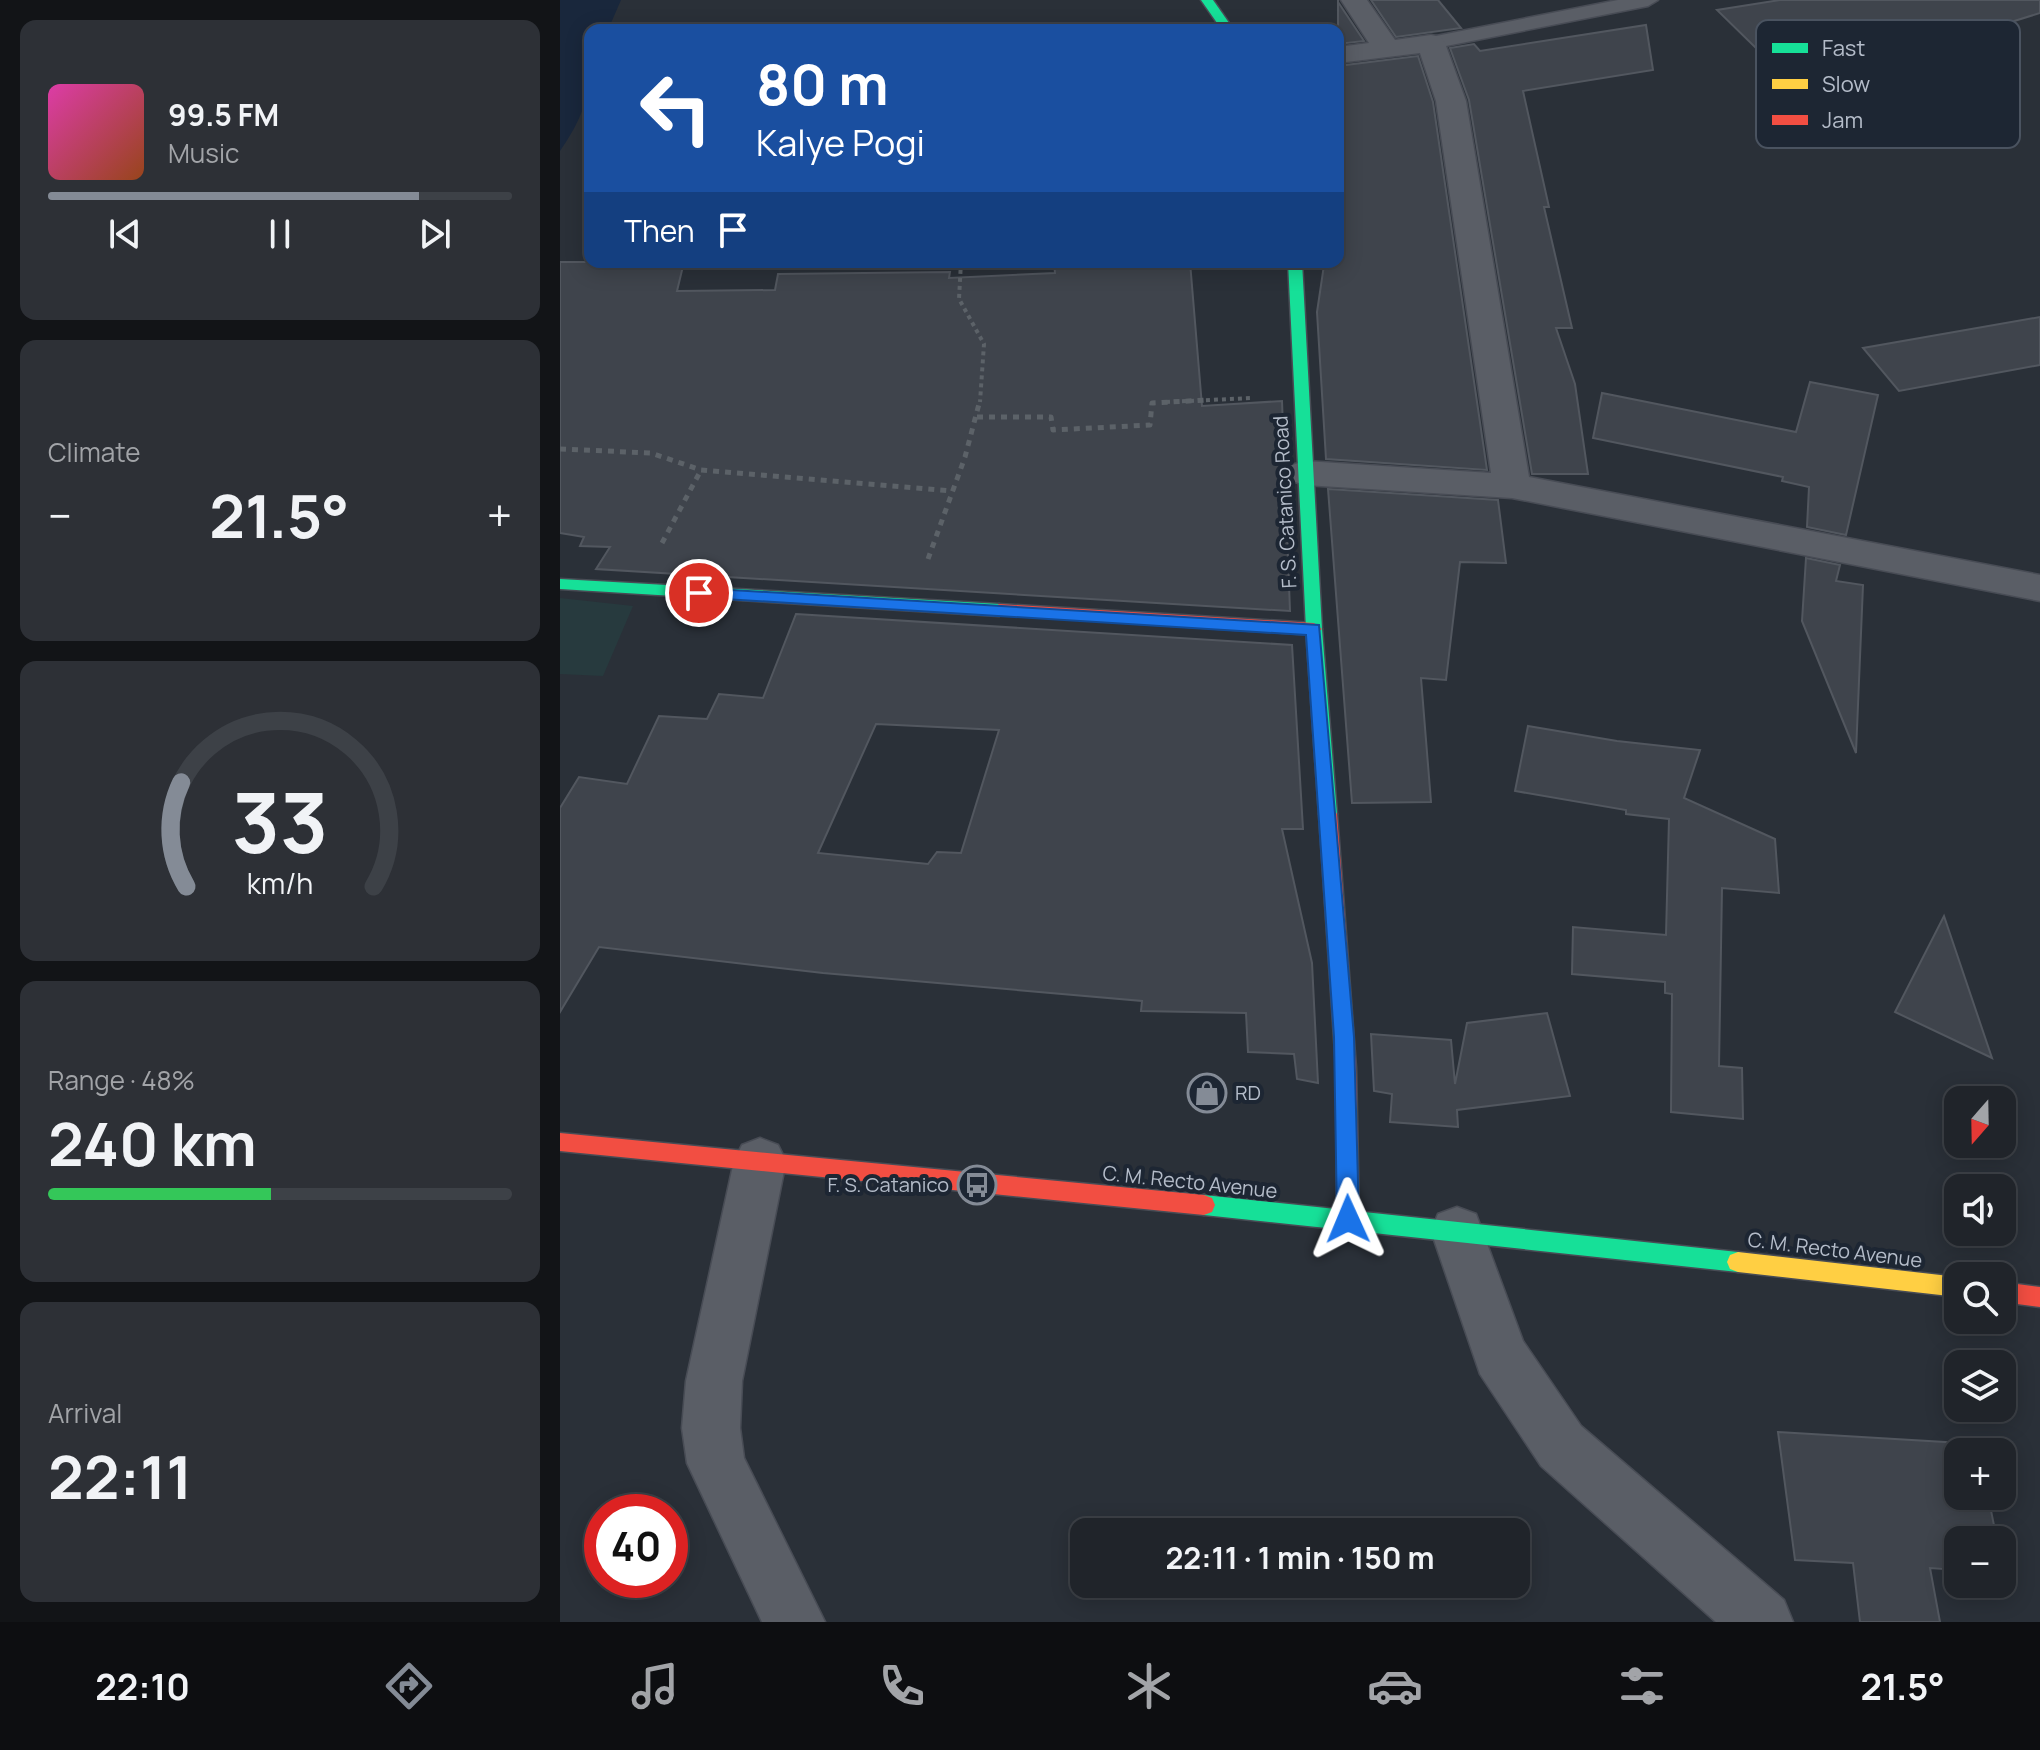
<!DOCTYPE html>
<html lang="en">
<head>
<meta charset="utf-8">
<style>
  :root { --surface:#20242a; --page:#2d3036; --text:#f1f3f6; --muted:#a2a4a8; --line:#3d4147; --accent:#848b96 }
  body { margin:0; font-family:Manrope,sans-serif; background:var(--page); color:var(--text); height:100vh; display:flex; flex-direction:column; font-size:30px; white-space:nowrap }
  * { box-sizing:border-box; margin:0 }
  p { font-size:26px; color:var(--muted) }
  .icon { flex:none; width:44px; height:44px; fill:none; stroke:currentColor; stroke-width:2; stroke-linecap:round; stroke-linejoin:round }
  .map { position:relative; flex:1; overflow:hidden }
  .side { display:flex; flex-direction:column; gap:20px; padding:20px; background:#121417; width:560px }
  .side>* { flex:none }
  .banner { position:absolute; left:24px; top:24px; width:760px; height:244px; border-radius:16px; box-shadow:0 4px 20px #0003,0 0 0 2px var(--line); background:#1a4fa0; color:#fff; overflow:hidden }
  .needle { width:52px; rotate:200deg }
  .tools { position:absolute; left:1384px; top:1086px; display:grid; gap:16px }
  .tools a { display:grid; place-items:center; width:72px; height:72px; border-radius:16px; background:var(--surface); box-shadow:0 4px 20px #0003,0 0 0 2px var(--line); font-size:40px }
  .speed { position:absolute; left:24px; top:1494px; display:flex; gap:16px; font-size:40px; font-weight:700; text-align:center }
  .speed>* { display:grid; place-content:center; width:104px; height:104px; border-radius:50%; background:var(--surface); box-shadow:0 4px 20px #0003,0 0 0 2px var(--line); line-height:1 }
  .speed .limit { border:12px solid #d22; background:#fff; color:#111 }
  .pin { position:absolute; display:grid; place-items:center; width:68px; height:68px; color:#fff; margin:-34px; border:4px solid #fff; border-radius:50%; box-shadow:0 2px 8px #0007 }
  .me { position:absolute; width:88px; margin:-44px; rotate:359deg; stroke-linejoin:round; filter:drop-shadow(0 0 6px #0008) }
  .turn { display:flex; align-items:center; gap:28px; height:168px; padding:0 40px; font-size:36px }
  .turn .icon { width:104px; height:104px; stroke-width:2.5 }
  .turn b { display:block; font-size:56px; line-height:68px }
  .then { display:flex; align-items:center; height:76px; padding:0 40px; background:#0003; gap:16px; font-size:30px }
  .big { font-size:60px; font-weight:700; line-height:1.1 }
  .side .widget { flex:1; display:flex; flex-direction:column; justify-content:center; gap:12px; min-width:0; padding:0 28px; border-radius:16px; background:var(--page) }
  .side .dial { align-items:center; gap:0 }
  .dial svg { height:208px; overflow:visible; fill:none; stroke:var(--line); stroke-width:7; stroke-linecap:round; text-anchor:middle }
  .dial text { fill:var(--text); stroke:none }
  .song { display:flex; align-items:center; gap:24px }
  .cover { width:96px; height:96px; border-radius:12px; background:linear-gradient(135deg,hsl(320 70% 55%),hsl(20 70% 35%)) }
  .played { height:8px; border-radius:4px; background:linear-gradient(90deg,var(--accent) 80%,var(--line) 80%) }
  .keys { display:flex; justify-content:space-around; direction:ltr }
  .heat { display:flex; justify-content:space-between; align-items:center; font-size:44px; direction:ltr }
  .charge { height:12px; border-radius:6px; background:linear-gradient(90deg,#34c759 48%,var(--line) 0) }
  .trip { position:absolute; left:510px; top:1518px; width:460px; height:80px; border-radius:16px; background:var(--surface); box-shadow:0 4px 20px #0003,0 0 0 2px var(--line); font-weight:700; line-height:80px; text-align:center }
  .tabs { display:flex; height:128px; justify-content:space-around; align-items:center; background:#0d0e11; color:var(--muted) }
  .tabs .icon { width:56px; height:56px }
  .tabs .on { color:var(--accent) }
  .tabs b { font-size:36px; color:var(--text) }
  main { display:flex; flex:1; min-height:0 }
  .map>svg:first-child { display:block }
  .green { fill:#273a3e }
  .water { fill:#19273c }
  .building { fill:#3f444c; stroke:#52575f; stroke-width:2; fill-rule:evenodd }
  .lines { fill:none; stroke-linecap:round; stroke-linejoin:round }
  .lane-casing { stroke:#484c55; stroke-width:3 }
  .street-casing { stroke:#484c55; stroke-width:3 }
  .fast-casing { stroke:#484c55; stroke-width:3 }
  .slow-casing { stroke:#484c55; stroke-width:3 }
  .jam-casing { stroke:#484c55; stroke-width:3 }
  .path-far1 { stroke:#5c6268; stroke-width:4; stroke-dasharray:4 4; stroke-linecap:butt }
  .path { stroke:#5c6268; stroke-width:5; stroke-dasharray:6 6; stroke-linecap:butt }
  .lane { fill:#5a5e66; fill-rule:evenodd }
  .street { fill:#5a5e66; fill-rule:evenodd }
  .fast { fill:#16e098; fill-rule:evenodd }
  .slow { fill:#ffcf43; fill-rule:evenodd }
  .jam { fill:#f24e42; fill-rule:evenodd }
  .route { fill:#1a73e8; stroke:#114b97; stroke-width:2 }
  .labels { text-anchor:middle; stroke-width:8; stroke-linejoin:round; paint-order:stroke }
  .street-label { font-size:20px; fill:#b4bcc9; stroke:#1d2633 }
  .poi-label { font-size:20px; fill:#b4bcc9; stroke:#1d2633; text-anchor:start }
  .key { fill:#1d2633; stroke:#4a5360; stroke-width:2 }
  .key-label { font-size:22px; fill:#b4bcc9 }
</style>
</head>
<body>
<main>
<section class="side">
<div class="widget">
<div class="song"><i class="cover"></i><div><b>99.5 FM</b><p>Music</p></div></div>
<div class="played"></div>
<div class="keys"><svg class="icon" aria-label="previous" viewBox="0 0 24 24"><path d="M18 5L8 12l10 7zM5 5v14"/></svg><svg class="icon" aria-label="pause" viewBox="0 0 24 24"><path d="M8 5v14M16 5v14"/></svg><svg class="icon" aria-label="next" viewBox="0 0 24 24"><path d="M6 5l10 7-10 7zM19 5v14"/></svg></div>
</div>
<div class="widget"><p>Climate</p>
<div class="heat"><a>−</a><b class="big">21.5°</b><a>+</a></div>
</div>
<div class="widget dial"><svg viewBox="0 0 100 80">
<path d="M14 69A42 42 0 1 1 86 69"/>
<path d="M14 69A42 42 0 0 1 12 29" stroke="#848b96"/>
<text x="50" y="56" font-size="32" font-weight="700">33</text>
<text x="50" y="72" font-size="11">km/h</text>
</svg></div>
<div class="widget"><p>Range · 48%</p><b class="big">240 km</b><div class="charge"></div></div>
<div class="widget"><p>Arrival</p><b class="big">22:11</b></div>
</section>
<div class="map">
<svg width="1480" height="1622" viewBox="0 0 1480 1622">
  <rect width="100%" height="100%" fill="#2a3038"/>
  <polygon class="green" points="0,598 73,606 43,676 0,674"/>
  <path class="water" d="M 0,0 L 61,0 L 48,30 L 30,30 C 30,84 32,105 0,151 Z"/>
  <g class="building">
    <polygon points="778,0 778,2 804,41 778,44"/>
    <polygon points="811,0 878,0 901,28 836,37"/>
    <polygon points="1220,0 1480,0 1480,13 1258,82 1221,49 1200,52 1157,10"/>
    <polygon points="1086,25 1093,70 963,91 989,207 984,207 1012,328 996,328 1015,384 1028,474 972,474 909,100 890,48 914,44 920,51"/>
    <polygon points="858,56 873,102 927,470 766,459 757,312 764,265 778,265 778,66"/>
    <polygon points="0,262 124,262 117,291 215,290 218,274 390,272 389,278 495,273 494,262 630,262 642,406 722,401 730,611 36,569 50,547 20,546 24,537 0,533"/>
    <polygon points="1480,317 1480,365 1339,391 1303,348"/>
    <polygon points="1250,382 1318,395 1286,535 1247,527 1249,487 1222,481 1223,477 1033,438 1042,393 1236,432"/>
    <polygon points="768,489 938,500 946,563 900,562 886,680 861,678 871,802 792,803"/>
    <polygon points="1246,558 1280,565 1276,581 1303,585 1296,753 1242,621"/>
    <path d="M 236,614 L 732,645 L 743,829 L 722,829 L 752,963 L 758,1083 L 737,1079 L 734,1054 L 688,1052 L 686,1013 L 581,1011 L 582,1001 L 263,973 L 39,947 L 0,1012 L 0,808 L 19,777 L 67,784 L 99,716 L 147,719 L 159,694 L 203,698 ZM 316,724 L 439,730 L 401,853 L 377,852 L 368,864 L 258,853 Z"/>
    <polygon points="968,726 1057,741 1140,750 1124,798 1215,839 1219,893 1162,888 1159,1066 1182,1068 1183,1119 1111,1112 1112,994 1105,993 1105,982 1012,974 1013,927 1106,935 1109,819 1066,814 1066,810 955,791"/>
    <polygon points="1384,916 1432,1058 1335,1012"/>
    <polygon points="987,1013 1010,1096 897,1110 898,1127 830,1122 832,1094 814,1091 811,1034 891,1040 895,1084 907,1023"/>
    <polygon points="1218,1432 1418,1444 1420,1452 1398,1452 1398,1496 1428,1496 1437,1540 1398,1540 1398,1570 1370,1568 1380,1622 1300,1622 1293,1563 1235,1560"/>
  </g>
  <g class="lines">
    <defs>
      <polygon id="lane" points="1058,0 1098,0 1088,6 871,49 861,43 871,37"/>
      <g id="street">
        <polygon points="781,0 807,0 835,40 871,35 881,37 885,43 906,101 969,477 1480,575 1480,601 952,498 745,485 732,481 727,473 732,465 745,461 931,473 876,101 860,53 778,63 778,47 809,43"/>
        <polygon points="200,1138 218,1145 226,1161 182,1381 180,1428 184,1458 265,1622 202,1622 127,1463 122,1428 126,1381 174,1161 182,1145"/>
        <polygon points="897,1207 916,1214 963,1341 1021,1426 1224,1600 1233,1622 1156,1622 981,1466 920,1374 871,1231 878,1214"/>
      </g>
      <g id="fast">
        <polygon points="641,0 653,0 674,30 662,30"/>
        <polygon points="728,262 742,262 762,629 777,814 774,819 762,819 759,814 746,629"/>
        <polygon points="0,579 439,604 447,610 439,616 0,589"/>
        <polygon points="644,1195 1178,1252 1186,1255 1189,1262 1186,1269 1178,1272 644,1215 636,1212 633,1205 636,1198"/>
      </g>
      <polygon id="slow" points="1178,1252 1398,1277 1398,1297 1178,1272 1170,1269 1167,1262 1170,1255"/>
      <g id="jam">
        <polygon points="439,604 754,623 762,629 754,635 433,614 431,610"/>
        <polygon points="768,807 774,809 777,814 796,1068 799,1219 796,1226 788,1229 780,1226 777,1219 776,1068 759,814 762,809"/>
        <polygon points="0,1133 644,1195 652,1198 655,1205 652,1212 644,1215 0,1151"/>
        <polygon points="1442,1282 1480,1287 1480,1307 1442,1302"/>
      </g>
    </defs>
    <use href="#lane" class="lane-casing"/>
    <use href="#street" class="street-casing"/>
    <use href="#fast" class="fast-casing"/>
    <use href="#slow" class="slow-casing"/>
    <use href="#jam" class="jam-casing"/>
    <g class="path-far1">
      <polyline points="401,262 399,299 424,344 420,402"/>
      <polyline points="606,402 692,398"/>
    </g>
    <g class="path">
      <polyline points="417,417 491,417 493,430 590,425 592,403 646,400"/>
      <polyline points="0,449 91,453 141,470 391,491"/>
      <polyline points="102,543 141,470"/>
      <polyline points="368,559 405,457 420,400"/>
    </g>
    <use href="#lane" class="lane"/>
    <use href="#street" class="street"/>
    <use href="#fast" class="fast"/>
    <use href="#slow" class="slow"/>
    <use href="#jam" class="jam"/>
  </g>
  <polygon class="route" points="139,588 759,625 794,1037 799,1219 795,1226 788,1229 780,1226 777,1219 774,1037 746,635 133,597 131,593"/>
  <defs>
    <symbol id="shop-ring" viewBox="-11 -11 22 22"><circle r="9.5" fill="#1d2633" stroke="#848b96" stroke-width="1.5"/><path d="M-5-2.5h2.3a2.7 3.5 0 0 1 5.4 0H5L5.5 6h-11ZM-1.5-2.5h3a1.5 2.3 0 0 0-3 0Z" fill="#848b96"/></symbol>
    <symbol id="bus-ring" viewBox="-11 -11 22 22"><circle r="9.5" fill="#1d2633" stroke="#848b96" stroke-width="1.5"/><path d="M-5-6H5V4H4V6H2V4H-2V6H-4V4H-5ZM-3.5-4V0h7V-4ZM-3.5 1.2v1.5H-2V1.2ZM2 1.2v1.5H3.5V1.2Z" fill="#848b96"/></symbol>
  </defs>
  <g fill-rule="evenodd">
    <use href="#shop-ring" x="625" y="1071" width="44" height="44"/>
    <use href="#bus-ring" x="395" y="1163" width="44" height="44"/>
  </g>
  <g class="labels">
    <g class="street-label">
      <text transform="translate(725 502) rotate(-93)" y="7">F. S. Catanico Road</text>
      <text transform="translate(630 1182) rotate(6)" y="7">C. M. Recto Avenue</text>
      <text transform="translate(1275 1250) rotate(7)" y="7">C. M. Recto Avenue</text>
    </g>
    <g class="poi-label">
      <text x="675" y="1100">RD</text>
      <text x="389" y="1192" text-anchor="end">F. S. Catanico</text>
    </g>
  </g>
  <rect x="1196" y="20" width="264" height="128" rx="12" class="key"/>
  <rect x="1212" y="43" width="36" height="10" fill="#16e098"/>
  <rect x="1212" y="79" width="36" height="10" fill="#ffcf43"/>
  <rect x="1212" y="115" width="36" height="10" fill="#f24e42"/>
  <g class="key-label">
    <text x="1262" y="56">Fast</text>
    <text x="1262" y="92">Slow</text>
    <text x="1262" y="128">Jam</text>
  </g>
</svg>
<div class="tools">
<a><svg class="needle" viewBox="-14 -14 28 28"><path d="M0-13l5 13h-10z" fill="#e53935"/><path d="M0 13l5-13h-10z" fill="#a2a4a8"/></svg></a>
<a><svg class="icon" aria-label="sound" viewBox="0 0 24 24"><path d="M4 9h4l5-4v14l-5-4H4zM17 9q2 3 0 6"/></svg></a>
<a><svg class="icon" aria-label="search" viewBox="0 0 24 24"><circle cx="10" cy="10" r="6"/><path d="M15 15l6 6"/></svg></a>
<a><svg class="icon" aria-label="layers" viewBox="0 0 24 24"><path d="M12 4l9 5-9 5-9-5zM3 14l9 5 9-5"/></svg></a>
<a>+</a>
<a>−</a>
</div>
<div class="speed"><div class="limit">40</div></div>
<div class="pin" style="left:139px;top:593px;background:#d93025"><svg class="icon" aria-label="arrive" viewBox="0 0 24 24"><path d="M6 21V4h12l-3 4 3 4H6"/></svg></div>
<svg class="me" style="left:788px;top:1219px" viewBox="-20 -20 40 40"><path d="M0-17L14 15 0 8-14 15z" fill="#1a73e8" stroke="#fff" stroke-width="4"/></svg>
<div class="trip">22:11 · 1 min · 150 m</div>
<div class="banner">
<div class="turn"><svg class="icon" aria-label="left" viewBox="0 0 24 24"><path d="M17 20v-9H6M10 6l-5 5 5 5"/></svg><div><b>80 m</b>Kalye Pogi</div></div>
<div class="then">Then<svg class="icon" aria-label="arrive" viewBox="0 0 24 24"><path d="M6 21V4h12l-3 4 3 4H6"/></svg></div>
</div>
</div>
</main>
<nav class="tabs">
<b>22:10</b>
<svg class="icon on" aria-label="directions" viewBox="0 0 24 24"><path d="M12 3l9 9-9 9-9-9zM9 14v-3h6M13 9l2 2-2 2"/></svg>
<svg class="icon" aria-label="music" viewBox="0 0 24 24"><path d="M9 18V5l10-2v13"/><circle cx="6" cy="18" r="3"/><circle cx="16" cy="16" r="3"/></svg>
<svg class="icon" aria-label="phone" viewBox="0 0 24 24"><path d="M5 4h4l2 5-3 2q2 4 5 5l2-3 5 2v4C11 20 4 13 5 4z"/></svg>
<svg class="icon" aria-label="climate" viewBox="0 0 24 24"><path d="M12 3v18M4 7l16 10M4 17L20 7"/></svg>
<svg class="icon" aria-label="car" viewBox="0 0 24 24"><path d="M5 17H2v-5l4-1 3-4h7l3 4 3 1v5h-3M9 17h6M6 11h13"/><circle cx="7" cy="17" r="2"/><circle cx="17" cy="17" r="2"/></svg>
<svg class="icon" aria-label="filters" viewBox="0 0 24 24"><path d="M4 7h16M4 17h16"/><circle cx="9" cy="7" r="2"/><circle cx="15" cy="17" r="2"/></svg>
<b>21.5°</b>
</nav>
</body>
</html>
